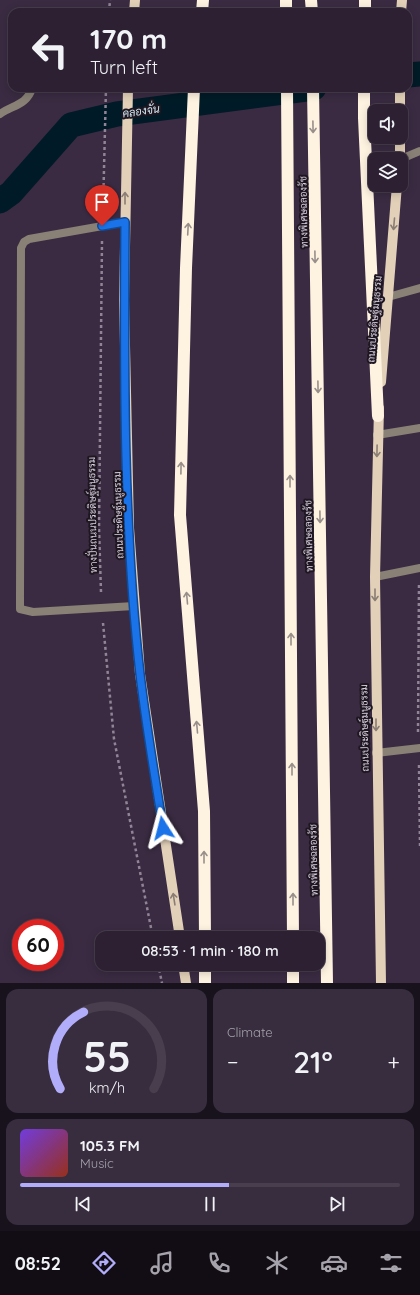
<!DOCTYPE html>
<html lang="en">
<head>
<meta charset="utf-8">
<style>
  :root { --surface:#2c2032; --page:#382d3e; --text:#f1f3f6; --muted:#a6a3ac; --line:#483e4d; --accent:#b1adfa }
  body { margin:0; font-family:Quicksand,Sarabun,sans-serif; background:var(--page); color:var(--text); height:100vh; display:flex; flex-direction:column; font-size:15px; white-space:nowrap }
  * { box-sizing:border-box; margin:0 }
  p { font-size:13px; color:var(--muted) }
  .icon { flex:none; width:22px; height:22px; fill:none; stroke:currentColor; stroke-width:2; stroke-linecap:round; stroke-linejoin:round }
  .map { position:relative; height:983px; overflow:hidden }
  .panel { display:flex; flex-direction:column; gap:6px; padding:6px; background:#18121c; flex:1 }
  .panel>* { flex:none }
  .guide { position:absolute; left:8px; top:8px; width:404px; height:84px; border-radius:12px; box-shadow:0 2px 10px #0003,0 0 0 1px var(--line); background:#2c2032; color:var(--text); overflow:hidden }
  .tools { position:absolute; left:368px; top:104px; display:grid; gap:8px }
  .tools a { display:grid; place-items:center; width:40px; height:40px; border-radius:8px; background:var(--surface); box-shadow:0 2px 10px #0003,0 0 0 1px var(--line); font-size:20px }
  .speed { position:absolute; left:12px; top:919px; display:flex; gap:8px; font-size:20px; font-weight:700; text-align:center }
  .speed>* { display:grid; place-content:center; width:52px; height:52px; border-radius:50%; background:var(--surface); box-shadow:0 2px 10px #0003,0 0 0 1px var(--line); line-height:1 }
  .speed .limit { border:6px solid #d22; background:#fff; color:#111 }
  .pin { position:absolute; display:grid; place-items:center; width:34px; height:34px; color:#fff; margin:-41px -17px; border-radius:50% 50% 50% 0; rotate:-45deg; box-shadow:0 0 4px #0007 }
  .pin .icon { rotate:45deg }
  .me { position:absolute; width:44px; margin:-22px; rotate:351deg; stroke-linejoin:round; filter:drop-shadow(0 0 3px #0008) }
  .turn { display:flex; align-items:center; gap:14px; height:84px; padding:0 16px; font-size:18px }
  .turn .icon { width:52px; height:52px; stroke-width:2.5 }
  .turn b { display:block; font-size:28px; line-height:34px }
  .big { font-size:30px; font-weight:600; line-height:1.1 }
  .panel .widget { flex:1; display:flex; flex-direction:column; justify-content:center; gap:6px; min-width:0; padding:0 14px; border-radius:12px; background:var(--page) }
  .panel .dial { align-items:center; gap:0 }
  .dial svg { height:104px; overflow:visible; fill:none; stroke:var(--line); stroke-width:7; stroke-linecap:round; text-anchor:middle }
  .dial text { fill:var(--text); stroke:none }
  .song { display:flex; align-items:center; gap:12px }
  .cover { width:48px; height:48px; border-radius:6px; background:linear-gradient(135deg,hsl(260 70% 55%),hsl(10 70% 35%)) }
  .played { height:4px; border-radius:2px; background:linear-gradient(90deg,var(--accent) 55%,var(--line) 55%) }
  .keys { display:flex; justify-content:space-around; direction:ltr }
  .heat { display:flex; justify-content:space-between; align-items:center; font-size:22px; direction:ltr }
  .panel .tiles { flex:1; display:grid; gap:6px; grid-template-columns:1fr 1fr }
  .widget:last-child { grid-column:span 2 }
  .trip { position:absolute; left:95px; top:931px; width:230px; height:40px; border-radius:12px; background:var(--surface); box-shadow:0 2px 10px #0003,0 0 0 1px var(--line); font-weight:600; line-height:40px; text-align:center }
  .menu { display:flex; height:64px; justify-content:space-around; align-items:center; background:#120d14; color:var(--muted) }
  .menu .icon { width:28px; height:28px }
  .menu .active { color:var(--accent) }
  .menu b { font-size:18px; color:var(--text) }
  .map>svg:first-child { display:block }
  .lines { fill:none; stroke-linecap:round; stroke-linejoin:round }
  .canal { stroke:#001b27; stroke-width:25 }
  .path { stroke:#908496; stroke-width:2.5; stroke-dasharray:3 3; stroke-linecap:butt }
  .service { stroke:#898175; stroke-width:8 }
  .minor { stroke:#898175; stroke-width:8 }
  .primary { stroke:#e2d1b8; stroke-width:10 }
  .motorway { stroke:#fef2e0; stroke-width:12 }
  .oneway { stroke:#998f8a }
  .oneway2 { stroke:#8a7d74 }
  .route-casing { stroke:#114b97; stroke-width:10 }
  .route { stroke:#1a73e8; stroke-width:7 }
  .labels { text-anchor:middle; stroke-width:4; stroke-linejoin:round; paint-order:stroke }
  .street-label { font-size:10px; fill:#d9d0de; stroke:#1e1721 }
  .water-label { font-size:11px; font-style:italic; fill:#d0e7f1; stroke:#1e1721 }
</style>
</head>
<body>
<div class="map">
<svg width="420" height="983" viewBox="0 0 420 983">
  <rect width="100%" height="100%" fill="#3a2b42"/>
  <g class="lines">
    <g class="canal">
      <polyline points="408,75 420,74"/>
      <polyline points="0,201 11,193 71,125 117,114 314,88"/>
    </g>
    <g class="path">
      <polyline points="109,12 110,0"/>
      <polyline points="103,210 106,88"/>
      <polyline points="101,592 99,528 102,241"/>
      <polyline points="103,623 114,739 153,938"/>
      <polyline points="418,732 419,585"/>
      <polyline points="419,765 420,846"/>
      <polyline points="158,964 162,983"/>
    </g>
    <g class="service">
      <path d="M 0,114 C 13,105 27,105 32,88"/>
      <polyline points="125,222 29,239 24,242 21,248 20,597 20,609 33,612 134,606"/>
      <polyline points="388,297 420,288"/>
      <polyline points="377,435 420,428"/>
      <polyline points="375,577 420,568"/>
    </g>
    <g class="minor">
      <polyline points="401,159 420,151"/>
      <polyline points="376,753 420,748"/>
    </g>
    <g class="primary">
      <polyline points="134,12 135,0"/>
      <polyline points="401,12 402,0"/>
      <polyline points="128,88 124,300 129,528 140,674 180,938"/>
      <polyline points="400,111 400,88"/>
      <polyline points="400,159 400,137"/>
      <polyline points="381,382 397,185"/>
      <polyline points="379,408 375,577 381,983"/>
      <polyline points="183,964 186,983"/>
    </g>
    <g class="motorway">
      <polyline points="286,0 286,12"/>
      <polyline points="311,0 312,12"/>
      <polyline points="202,12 203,0"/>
      <polyline points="365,12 365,0"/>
      <polyline points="194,88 186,268 180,515 204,811 205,938"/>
      <polyline points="287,88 293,938"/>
      <polyline points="313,88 327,983"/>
      <polyline points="364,88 364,118 378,416"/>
      <polyline points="205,964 205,983"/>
      <polyline points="293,964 293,983"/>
    </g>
  </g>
  <defs><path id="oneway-shaft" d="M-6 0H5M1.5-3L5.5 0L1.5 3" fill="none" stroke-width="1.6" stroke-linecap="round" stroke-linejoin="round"/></defs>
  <g class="oneway">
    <use href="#oneway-shaft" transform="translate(313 127) rotate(89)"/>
    <use href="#oneway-shaft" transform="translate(188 229) rotate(-87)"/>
    <use href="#oneway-shaft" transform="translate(315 257) rotate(89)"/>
    <use href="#oneway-shaft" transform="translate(318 387) rotate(89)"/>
    <use href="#oneway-shaft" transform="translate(181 468) rotate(-89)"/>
    <use href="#oneway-shaft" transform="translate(290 481) rotate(-90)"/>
    <use href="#oneway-shaft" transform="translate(320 517) rotate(89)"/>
    <use href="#oneway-shaft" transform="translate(187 598) rotate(-95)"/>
    <use href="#oneway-shaft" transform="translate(291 639) rotate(-90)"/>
    <use href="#oneway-shaft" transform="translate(197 727) rotate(-95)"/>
    <use href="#oneway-shaft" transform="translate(292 769) rotate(-90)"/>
    <use href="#oneway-shaft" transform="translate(204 857) rotate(-90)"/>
    <use href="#oneway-shaft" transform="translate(293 899) rotate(-90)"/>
  </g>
  <g class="oneway2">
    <use href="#oneway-shaft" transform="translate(125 198) rotate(-90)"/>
    <use href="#oneway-shaft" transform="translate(394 224) rotate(95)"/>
    <use href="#oneway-shaft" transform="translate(377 451) rotate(91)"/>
    <use href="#oneway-shaft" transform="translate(375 595) rotate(90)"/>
    <use href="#oneway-shaft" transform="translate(376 725) rotate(90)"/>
    <use href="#oneway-shaft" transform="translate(174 899) rotate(-99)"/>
  </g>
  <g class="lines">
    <defs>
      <path id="route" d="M 102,226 L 125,222 C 124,372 123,524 140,674 C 146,726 155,777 163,828"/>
    </defs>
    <use href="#route" class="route-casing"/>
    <use href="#route" class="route"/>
  </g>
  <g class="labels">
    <g class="street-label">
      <text transform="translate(303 212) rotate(-91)" y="4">ทางพิเศษฉลองรัช</text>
      <text transform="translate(374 319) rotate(-85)" y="4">ถนนประดิษฐ์มนูธรรม</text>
      <text transform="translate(92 515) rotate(-91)" y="4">ทางปั่นถนนประดิษฐ์มนูธรรม</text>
      <text transform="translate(118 515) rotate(-92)" y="4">ถนนประดิษฐ์มนูธรรม</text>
      <text transform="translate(308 536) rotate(-91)" y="4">ทางพิเศษฉลองรัช</text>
      <text transform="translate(364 728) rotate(-91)" y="4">ถนนประดิษฐ์มนูธรรม</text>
      <text transform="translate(313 860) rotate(-91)" y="4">ทางพิเศษฉลองรัช</text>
    </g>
    <g class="water-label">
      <text transform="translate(141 111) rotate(-8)" y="4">คลองจั่น</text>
    </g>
  </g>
</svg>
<div class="tools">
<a><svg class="icon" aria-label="sound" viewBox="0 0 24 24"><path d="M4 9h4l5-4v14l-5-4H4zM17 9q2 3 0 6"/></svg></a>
<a><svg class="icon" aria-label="layers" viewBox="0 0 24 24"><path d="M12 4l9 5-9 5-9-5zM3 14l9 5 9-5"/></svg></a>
</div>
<div class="speed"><div class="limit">60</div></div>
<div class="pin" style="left:102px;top:226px;background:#d93025"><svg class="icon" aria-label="arrive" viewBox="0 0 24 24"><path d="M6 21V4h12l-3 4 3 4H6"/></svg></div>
<svg class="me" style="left:163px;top:828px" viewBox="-20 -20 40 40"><path d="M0-17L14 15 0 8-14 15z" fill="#1a73e8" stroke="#fff" stroke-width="4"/></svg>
<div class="trip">08:53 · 1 min · 180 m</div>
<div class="guide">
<div class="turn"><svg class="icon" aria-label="left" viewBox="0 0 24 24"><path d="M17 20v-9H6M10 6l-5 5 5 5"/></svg><div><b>170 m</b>Turn left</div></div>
</div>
</div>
<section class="panel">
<div class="tiles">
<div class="widget dial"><svg viewBox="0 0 100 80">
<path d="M14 69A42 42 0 1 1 86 69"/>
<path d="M14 69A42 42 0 0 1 32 10" stroke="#b1adfa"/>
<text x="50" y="56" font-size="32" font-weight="700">55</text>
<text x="50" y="72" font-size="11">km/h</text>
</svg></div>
<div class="widget"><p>Climate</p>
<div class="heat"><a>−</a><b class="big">21°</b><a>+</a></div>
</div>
<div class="widget">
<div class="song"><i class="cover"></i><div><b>105.3 FM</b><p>Music</p></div></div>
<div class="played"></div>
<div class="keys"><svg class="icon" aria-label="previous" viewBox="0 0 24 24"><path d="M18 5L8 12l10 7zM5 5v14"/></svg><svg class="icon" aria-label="pause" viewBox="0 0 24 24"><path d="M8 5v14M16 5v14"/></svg><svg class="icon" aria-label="next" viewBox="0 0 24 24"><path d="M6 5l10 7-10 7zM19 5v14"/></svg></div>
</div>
</div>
</section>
<nav class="menu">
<b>08:52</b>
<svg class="icon active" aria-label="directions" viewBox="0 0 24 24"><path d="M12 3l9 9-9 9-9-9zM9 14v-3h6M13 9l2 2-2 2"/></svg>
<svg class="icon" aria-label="music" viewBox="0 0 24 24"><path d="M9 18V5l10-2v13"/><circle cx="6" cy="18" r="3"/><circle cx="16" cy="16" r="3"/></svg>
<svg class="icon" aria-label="phone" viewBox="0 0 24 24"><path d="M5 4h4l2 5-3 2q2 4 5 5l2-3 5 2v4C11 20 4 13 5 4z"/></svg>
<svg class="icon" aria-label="climate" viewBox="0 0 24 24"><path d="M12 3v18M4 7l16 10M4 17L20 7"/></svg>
<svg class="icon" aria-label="car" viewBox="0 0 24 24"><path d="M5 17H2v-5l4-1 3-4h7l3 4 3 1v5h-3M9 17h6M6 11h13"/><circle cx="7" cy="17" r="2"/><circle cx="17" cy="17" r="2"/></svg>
<svg class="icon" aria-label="filters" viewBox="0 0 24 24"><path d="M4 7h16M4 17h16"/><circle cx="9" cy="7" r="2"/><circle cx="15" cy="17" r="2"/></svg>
</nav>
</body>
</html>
